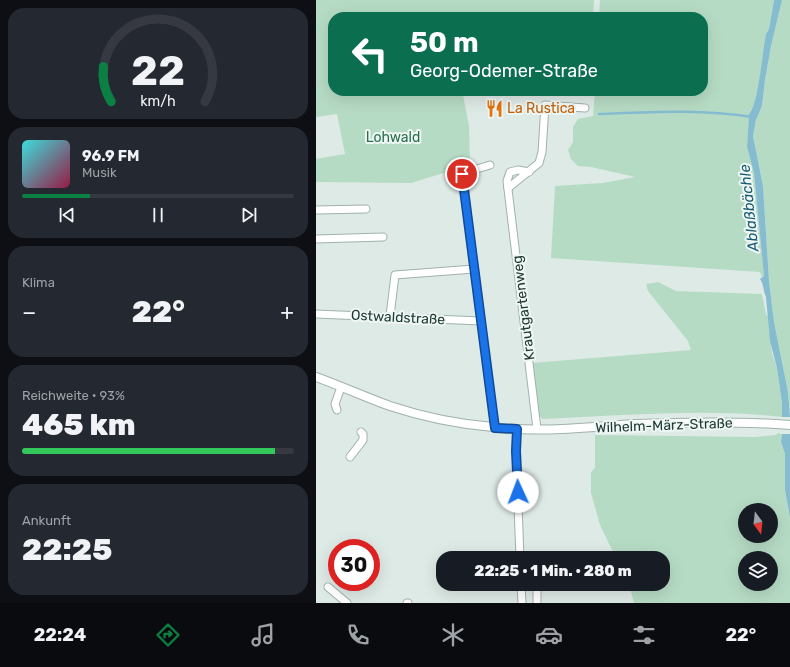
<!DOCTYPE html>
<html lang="de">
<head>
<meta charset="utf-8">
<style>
  :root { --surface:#171b24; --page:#242831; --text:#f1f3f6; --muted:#9ea1a6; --line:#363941; --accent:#0b8043 }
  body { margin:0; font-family:Rubik,sans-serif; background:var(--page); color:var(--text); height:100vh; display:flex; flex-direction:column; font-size:15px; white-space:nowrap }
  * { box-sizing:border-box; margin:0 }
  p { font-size:13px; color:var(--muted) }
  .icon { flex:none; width:22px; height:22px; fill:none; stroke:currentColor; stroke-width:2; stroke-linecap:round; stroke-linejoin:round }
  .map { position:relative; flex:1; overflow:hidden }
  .panel { display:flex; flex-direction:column; gap:8px; padding:8px; background:#0d0f14; width:316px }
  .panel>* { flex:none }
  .hud { position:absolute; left:12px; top:12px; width:380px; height:84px; border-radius:16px; box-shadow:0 4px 16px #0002; background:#0b6e4f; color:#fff; overflow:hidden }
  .needle { width:26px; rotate:165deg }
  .controls { position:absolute; left:422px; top:503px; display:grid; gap:8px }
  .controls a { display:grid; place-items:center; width:40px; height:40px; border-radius:50%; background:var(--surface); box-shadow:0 4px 16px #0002; font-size:20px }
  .speed { position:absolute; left:12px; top:539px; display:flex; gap:8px; font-size:20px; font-weight:700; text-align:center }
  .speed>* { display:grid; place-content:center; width:52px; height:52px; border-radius:50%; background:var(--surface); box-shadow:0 4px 16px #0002; line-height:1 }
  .speed .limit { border:6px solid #d22; background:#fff; color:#111 }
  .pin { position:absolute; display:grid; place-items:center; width:34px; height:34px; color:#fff; margin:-17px; border:2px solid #fff; border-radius:50%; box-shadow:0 1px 4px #0007 }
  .me { position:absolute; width:44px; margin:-22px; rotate:358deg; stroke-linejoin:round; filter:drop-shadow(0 0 3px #0008) }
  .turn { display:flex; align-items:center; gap:14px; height:84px; padding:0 16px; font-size:18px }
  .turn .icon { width:52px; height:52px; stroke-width:2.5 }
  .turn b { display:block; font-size:28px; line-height:34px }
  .big { font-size:30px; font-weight:800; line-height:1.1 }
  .panel .tile { flex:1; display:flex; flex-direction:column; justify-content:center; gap:6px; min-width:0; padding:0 14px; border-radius:16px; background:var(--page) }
  .panel .dial { align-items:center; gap:0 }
  .dial svg { height:104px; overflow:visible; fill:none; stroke:var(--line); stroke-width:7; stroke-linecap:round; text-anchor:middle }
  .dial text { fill:var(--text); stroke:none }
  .song { display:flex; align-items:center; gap:12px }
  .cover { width:48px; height:48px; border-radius:6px; background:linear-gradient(135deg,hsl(180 70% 55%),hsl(340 70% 35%)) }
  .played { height:4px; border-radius:2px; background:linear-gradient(90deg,var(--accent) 25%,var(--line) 25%) }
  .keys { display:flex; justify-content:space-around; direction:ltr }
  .heat { display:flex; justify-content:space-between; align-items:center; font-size:22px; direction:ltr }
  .charge { height:6px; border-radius:3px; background:linear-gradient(90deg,#34c759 93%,var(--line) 0) }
  .trip { position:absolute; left:120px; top:551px; width:234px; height:40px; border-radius:16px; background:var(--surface); box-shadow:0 4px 16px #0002; font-weight:800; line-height:40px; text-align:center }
  .menu { display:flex; height:64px; justify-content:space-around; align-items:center; background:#090b0e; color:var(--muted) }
  .menu .icon { width:28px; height:28px }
  .menu .on { color:var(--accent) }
  .menu b { font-size:18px; color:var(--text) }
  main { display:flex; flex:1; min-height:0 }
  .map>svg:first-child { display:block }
  .green { fill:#b6dbc4; fill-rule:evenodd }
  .water { fill:#85bcd0 }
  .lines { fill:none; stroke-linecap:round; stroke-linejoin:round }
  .stream { stroke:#85bcd0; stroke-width:2.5 }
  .minor-casing { stroke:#a1b1ad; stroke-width:9 }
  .tertiary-casing { stroke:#a1b1ad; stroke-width:10 }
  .minor { stroke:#fff; stroke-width:7 }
  .tertiary { stroke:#fff; stroke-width:8 }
  .route-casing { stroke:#114b97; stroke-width:10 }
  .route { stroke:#1a73e8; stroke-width:7 }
  .labels { text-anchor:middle; stroke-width:4; stroke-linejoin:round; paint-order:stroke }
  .food-label { font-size:14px; fill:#c56008; stroke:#eef7f3; text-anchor:start }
  .park-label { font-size:14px; fill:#2a704c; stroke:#eef7f3 }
  .street-label { font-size:14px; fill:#203935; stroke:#eef7f3 }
  .water-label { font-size:15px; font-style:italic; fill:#1a5c74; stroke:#eef7f3 }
</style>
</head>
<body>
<main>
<section class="panel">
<div class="tile dial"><svg viewBox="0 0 100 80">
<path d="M14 69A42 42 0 1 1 86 69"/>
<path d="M14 69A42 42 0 0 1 8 42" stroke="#0b8043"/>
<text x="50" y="56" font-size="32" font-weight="700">22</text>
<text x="50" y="72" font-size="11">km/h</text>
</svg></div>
<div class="tile">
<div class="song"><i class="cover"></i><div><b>96.9 FM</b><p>Musik</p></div></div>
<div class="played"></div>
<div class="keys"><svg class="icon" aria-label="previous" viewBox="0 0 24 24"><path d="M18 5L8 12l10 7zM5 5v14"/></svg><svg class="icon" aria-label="pause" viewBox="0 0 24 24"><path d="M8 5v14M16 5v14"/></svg><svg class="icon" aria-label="next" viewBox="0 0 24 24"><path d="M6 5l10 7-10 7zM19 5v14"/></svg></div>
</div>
<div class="tile"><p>Klima</p>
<div class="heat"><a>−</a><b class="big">22°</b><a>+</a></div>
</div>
<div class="tile"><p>Reichweite · 93%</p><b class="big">465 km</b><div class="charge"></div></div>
<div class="tile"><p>Ankunft</p><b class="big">22:25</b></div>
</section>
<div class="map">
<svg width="474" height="603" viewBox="0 0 474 603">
  <rect width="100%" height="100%" fill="#deeae6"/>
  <g class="green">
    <polygon points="0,0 278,0 277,17 17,17 17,91 275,91 275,94 147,95 153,126 154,165 95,183 0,182 0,159 29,154 21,114 0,117"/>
    <path d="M 284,0 L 458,0 L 453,29 L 450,34 C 448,49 442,106 433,114 L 431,147 L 438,173 L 448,276 L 446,277 L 444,272 L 235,258 L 239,186 L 287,183 L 319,177 L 275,167 L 262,166 L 255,159 L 252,150 L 257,142 L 257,127 L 262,119 L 277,116 L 279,91 L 387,91 L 387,17 L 283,17 Z"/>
    <polygon points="466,0 474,0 474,413 472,392 458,322 453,281 447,186 437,136 440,120 446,106 449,80 455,46"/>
    <path d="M 342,282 L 360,291 L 446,294 L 450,315 L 452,316 L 456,353 L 461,368 L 466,403 L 466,417 C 387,408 306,416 227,419 L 223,416 L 216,363 L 375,350 L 372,341 L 332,291 L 330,284 Z"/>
    <path d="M 462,433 L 466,434 L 465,442 L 469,454 L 469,490 L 474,518 L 474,603 L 318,603 L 313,584 L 347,584 L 347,558 L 300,558 L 284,525 L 275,493 L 275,472 L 279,468 L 279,435 L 439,437 L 460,435 ZM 429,510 L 455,510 L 455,536 L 429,536 ZM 429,558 L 455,558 L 455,584 L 429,584 Z"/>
  </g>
  <g class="water">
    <path d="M 458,0 L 466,0 L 455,46 L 449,80 L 446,106 L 440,120 L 437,136 L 447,186 L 453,281 L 458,322 L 472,392 L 474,417 L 466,417 L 466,403 L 461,368 L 454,341 L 450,297 C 447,291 448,284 444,279 L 448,276 L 438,173 L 431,147 L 433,114 C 442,106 447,49 450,34 L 453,29 Z"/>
    <polygon points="466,434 474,434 474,542 474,518 469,490 469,454 465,442"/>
  </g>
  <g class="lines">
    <path class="stream" d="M 283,114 C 335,112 385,109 436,117"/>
    <defs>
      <g id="minor">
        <polyline points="213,172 202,170 194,172 191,181 221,429"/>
        <polyline points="146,174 179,428"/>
        <polyline points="138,176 174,165"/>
        <polyline points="192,188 223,163 226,152 229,105 269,108"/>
        <polyline points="0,210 50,209"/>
        <polyline points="0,239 67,237"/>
        <polyline points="0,314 165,321"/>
        <polyline points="74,316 79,275 158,269"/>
        <polyline points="21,410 19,404 25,387"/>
        <polyline points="201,429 200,451 204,558"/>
        <polyline points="34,457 47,440 47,434 45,432"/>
        <polyline points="204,557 215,558"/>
        <polyline points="205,584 206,603"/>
        <polyline points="221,584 221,603"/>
        <polyline points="12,587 31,603"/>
        <polyline points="91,603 92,603"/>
      </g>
      <path id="tertiary" d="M 0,377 C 25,386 49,397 74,406 C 107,417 142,424 177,427 C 224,433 273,427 319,424 C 371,422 423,421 474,425"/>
    </defs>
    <use href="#minor" class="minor-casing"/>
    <use href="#tertiary" class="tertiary-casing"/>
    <use href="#minor" class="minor"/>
    <use href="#tertiary" class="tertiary"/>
  </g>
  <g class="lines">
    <defs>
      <polyline id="route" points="146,174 179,428 201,429 200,451 202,492"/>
    </defs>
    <use href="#route" class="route-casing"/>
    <use href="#route" class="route"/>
  </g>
  <defs>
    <symbol id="restaurant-bare" viewBox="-9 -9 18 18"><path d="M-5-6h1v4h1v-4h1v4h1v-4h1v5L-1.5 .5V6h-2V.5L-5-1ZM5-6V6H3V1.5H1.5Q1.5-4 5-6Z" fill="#e8710a" stroke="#eef7f3" stroke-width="2.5" paint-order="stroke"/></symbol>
  </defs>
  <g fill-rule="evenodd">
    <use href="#restaurant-bare" x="166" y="96" width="25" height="25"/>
  </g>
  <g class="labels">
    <g class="food-label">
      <text x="191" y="113">La Rustica</text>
    </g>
    <g class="park-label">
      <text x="77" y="142">Lohwald</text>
    </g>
    <g class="street-label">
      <text transform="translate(207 308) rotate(-97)" y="5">Krautgartenweg</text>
      <text transform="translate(82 317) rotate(3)" y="5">Ostwaldstraße</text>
      <text transform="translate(348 425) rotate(-2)" y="5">Wilhelm-März-Straße</text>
    </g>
    <g class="water-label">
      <text transform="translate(433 208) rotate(-96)" y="5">Ablaßbächle</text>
    </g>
  </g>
</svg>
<div class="controls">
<a><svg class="needle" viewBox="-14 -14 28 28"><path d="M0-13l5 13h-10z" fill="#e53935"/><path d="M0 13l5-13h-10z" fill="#9ea1a6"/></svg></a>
<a><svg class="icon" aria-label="layers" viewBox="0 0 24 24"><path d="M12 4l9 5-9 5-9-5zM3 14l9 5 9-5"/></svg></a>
</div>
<div class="speed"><div class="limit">30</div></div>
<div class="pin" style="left:146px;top:174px;background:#d93025"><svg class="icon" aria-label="arrive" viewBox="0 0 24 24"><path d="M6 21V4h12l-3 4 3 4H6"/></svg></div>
<svg class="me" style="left:202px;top:492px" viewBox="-20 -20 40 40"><circle r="19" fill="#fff"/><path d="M0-13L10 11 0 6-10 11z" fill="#1a73e8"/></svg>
<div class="trip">22:25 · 1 Min. · 280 m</div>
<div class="hud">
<div class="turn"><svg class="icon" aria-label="left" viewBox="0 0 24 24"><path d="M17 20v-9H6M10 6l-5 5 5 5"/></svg><div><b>50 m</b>Georg-Odemer-Straße</div></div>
</div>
</div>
</main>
<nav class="menu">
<b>22:24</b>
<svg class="icon on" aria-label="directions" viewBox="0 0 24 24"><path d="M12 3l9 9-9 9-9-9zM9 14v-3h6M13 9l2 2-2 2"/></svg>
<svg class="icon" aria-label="music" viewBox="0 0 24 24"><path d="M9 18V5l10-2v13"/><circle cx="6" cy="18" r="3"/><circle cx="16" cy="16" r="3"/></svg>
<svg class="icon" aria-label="phone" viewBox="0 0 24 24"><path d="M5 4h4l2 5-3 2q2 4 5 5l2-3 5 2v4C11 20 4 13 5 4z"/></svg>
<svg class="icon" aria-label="climate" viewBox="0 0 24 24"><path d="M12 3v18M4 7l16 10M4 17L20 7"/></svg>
<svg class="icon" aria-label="car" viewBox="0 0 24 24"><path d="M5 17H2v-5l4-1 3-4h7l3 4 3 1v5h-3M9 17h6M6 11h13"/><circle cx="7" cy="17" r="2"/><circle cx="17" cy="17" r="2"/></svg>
<svg class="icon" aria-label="filters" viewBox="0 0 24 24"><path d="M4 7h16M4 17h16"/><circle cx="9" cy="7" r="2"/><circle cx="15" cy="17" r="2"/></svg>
<b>22°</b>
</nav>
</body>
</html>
